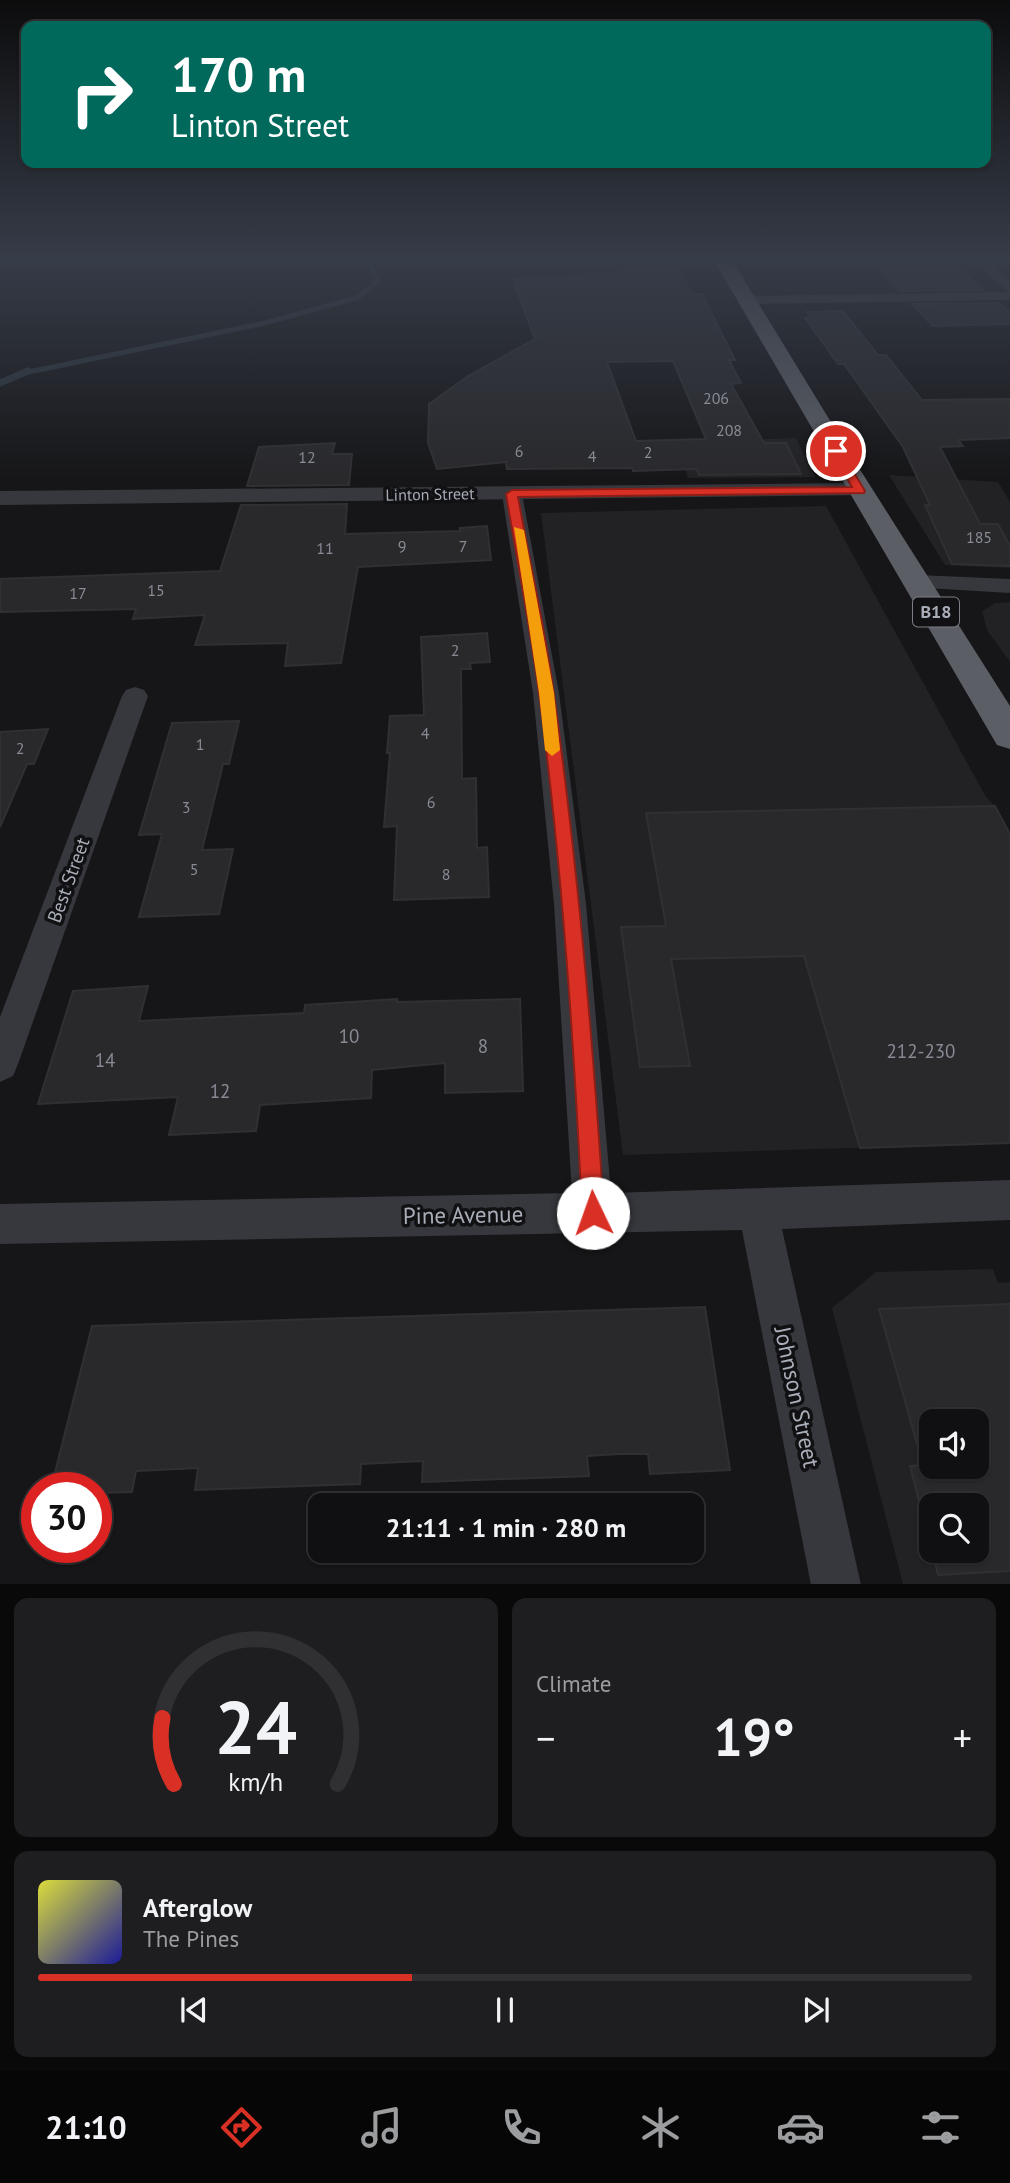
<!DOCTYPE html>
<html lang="en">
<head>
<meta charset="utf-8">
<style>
  :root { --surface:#101012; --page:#1e1e20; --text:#f1f3f6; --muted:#9c9d9f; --line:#303032; --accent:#d93025 }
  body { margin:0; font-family:"PT Sans",sans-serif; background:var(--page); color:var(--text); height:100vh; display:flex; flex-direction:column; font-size:26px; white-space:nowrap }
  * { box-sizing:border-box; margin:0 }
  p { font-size:23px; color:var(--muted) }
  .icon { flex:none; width:38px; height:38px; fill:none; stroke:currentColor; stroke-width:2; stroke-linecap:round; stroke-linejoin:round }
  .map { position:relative; height:1584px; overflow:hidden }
  .side { display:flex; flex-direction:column; gap:14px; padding:14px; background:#09090a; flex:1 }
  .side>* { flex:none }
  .banner { position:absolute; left:21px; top:21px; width:970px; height:147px; border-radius:14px; box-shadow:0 2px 5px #0004,0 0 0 2px var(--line); background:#00695c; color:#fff; overflow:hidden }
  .tools { position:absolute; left:919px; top:1409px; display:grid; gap:14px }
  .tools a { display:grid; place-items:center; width:70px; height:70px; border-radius:14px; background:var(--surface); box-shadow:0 2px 5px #0004,0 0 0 2px var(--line); font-size:35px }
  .speed { position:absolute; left:21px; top:1472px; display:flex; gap:14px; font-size:35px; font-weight:700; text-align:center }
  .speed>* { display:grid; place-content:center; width:91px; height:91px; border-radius:50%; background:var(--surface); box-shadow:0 2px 5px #0004,0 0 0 2px var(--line); line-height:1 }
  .speed .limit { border:10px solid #d22; background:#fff; color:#111 }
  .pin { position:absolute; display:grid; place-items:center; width:60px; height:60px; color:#fff; margin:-30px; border:4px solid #fff; border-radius:50%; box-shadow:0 2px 7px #0007 }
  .me { position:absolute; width:77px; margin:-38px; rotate:357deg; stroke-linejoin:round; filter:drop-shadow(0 0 5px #0008) }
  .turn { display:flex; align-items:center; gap:24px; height:147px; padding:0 35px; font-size:32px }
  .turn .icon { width:91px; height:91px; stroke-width:2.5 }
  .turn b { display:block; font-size:49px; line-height:60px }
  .big { font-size:52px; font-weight:600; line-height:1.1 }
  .side .tile { flex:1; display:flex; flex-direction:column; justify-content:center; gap:10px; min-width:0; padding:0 24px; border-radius:14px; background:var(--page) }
  .side .dial { align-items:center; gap:0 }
  .dial svg { height:182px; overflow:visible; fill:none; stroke:var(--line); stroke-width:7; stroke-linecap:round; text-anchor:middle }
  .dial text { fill:var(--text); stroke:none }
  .song { display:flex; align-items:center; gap:21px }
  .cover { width:84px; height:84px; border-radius:10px; background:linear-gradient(135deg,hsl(60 70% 55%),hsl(240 70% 35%)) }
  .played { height:7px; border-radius:4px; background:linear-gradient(90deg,var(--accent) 40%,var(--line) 40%) }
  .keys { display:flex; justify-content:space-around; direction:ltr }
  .heat { display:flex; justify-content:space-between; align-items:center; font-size:38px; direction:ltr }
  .side .tiles { flex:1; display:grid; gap:14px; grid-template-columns:1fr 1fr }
  .tile:last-child { grid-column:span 2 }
  .trip { position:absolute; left:308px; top:1493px; width:396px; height:70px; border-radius:14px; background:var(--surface); box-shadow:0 2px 5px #0004,0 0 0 2px var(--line); font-weight:600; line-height:70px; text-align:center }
  .tabs { display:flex; height:112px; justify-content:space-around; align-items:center; background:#060607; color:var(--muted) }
  .tabs .icon { width:49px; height:49px }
  .tabs .active { color:var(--accent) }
  .tabs b { font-size:32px; color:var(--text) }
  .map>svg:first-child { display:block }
  .built { fill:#222225; fill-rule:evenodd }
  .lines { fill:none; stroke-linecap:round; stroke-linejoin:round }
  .stream-far1 { stroke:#2c353c; stroke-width:5 }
  .stream { stroke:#2c353c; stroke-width:7 }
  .building { fill:#29292c; stroke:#303034; stroke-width:2; fill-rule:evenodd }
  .minor { fill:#37383d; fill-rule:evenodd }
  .tertiary { fill:#37383d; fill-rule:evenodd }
  .trunk { fill:#5b5e65; fill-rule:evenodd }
  .route { fill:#d93025; stroke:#8d1f18; stroke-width:2 }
  .slow { fill:#f59e0b }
  .labels { text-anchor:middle; stroke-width:7; stroke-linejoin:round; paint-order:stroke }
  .number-label { font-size:16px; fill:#888b94 }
  .far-street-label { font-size:16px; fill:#a8adb8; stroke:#111113 }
  .shield { fill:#111113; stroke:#7b7e86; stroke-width:2 }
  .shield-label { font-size:18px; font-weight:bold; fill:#a8adb8 }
  .street-label { font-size:19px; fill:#a8adb8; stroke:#111113 }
  .near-number-label { font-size:19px; fill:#888b94 }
  .near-street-label { font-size:23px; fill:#a8adb8; stroke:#111113 }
</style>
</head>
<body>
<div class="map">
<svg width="1010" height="1585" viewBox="0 0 1010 1585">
  <rect width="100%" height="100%" fill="#161618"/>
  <g class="built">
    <polygon points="796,438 815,477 688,478 677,442"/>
    <polygon points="889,475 998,482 1010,502 1010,568 945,565"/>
    <polygon points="826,506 986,797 995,806 1010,834 1010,1143 623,1155 541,513"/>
    <polygon points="1010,602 1010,662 987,630 982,611 995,603"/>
    <path d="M 993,1269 L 998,1283 L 1010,1282 L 1010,1584 L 903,1584 L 832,1308 L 876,1272 ZM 931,1421 L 976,1421 L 976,1466 L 931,1466 ZM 931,1505 L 976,1505 L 976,1550 L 931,1550 Z"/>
  </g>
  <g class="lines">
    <polyline class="stream-far1" points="24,373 265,323 359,297 378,280 368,262 375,257"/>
    <polyline class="stream" points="0,383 28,371"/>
  </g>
  <g class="building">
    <path d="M 639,257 L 671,257 L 692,294 L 702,294 L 735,360 L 729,360 L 741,383 L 731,384 L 764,443 L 786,443 L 801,474 L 699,475 L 697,469 L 633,471 L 632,468 L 507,469 L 506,462 L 437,469 L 428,443 L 429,404 L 468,376 L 537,338 L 534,337 L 513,279 L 621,274 L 619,269 L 645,269 ZM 673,361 L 706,439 L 636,441 L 607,362 Z"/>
    <polygon points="895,257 946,257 984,290 900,291 869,259 897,258"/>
    <polygon points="999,303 1010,312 1010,324 933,326 912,304"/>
    <polygon points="843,311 878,355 886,355 922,400 1010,399 1010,438 958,440 963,446 940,447 980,524 998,524 1010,546 1010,566 952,564 925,505 930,505 903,447 844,364 838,364 805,318 811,317 807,312"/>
    <polygon points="335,443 332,454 352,454 349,485 247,486 259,447"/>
    <polygon points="347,504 345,534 460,531 460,528 487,526 491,560 358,567 341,663 285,666 288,643 195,645 205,615 133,619 136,609 0,612 0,579 220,571 241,505"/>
    <polygon points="487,633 490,662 470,663 471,669 461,669 462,779 476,778 477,848 487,847 489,897 394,900 397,826 384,827 390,753 387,753 390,716 424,715 421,637"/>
    <polygon points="239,721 229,764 223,764 202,850 233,849 219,914 139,917 162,834 139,835 172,723"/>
    <polygon points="48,729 34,764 27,764 0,827 0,732"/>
    <polygon points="995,806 1010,834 1010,1143 860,1148 804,956 671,959 690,1066 640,1067 621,927 666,926 646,813"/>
    <polygon points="148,986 139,1021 304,1013 305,1005 397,999 397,1002 520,999 523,1091 445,1093 445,1063 372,1070 371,1098 260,1105 256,1131 169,1135 178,1097 38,1104 73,991"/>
    <path d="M 1010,1304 L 1010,1571 L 938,1575 L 932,1550 L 976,1550 L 976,1505 L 931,1505 L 931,1547 L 910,1466 L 923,1465 L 879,1309 ZM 931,1421 L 976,1421 L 976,1466 L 931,1466 Z"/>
    <polygon points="705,1307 730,1470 650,1474 648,1454 619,1454 587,1456 589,1476 422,1482 423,1461 361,1464 360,1484 195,1490 198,1468 136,1471 132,1492 96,1493 96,1488 51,1488 92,1326"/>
  </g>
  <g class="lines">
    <g class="minor">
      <polygon points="0,257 42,257 43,258 37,262 0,262"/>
      <polygon points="968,257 981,257 1010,281 1010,300 745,304 738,300 745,296 1009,292"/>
      <polygon points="512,488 522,494 559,693 586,904 611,1193 1010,1180 1010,1220 782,1229 861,1585 811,1585 742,1230 0,1244 0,1204 572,1193 554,904 533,693 502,494"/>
      <polygon points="918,575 1010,579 1010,593 910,587 907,582 910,577"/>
      <polygon points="135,687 144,690 148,696 18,1064 13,1076 0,1082 0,1017 122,696 126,690"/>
    </g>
    <polygon class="tertiary" points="860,483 869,485 872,490 869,495 0,505 0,491"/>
    <polygon class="trunk" points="712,257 730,257 859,468 1010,706 1010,749 997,745"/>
  </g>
  <linearGradient id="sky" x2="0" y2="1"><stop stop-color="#0c0c0d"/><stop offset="0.54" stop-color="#363c48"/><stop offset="1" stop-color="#363c48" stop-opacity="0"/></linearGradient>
  <rect width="1010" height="479" fill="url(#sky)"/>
  <path class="route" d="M 832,449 L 840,449 L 865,491 L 864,493 L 518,497 C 530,563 545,629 554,695 C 578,867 593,1040 604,1213 L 601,1221 L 593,1224 L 585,1221 L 582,1213 C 574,1039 562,865 539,693 C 530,626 517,560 506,494 L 512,490 L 852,487 L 831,451 Z"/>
  <polygon class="slow" points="514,527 524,530 554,693 560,750 552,756 545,750 539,693"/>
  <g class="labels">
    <g class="number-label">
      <text x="716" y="404">206</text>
      <text x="729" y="436">208</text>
      <text x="519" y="457">6</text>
      <text x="648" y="458">2</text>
      <text x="592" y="462">4</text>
      <text x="307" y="463">12</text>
      <text x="979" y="543">185</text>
      <text x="402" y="552">9</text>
      <text x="463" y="552">7</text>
      <text x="325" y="554">11</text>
      <text x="156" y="596">15</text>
      <text x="78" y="599">17</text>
      <text x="455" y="656">2</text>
      <text x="425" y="739">4</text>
      <text x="200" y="750">1</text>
      <text x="20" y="754">2</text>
      <text x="431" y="808">6</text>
      <text x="186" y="813">3</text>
      <text x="194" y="875">5</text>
      <text x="446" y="880">8</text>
    </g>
    <g class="far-street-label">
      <text transform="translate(430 494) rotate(-1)" y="6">Linton Street</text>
    </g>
    <rect class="shield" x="913" y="597.5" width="46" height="29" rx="5"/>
    <g class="shield-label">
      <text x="936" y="618">B18</text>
    </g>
    <g class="street-label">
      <text transform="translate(68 880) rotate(-70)" y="7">Best Street</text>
    </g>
    <g class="near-number-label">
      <text x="349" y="1043">10</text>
      <text x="483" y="1053">8</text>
      <text x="921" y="1058">212-230</text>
      <text x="105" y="1067">14</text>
      <text x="220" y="1098">12</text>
    </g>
    <g class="near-street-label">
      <text transform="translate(463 1215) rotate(-1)" y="8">Pine Avenue</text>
      <text transform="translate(797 1397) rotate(78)" y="8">Johnson Street</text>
    </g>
  </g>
</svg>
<div class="tools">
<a><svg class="icon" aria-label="sound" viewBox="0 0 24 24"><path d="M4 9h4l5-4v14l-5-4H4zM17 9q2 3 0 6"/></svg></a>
<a><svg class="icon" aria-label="search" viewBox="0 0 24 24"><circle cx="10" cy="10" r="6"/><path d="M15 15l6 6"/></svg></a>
</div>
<div class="speed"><div class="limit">30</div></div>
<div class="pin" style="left:836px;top:451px;background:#d93025"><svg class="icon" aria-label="arrive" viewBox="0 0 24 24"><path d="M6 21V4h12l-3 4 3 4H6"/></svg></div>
<svg class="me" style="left:593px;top:1213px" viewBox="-20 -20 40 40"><circle r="19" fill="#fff"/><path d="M0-13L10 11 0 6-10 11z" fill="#d93025"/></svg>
<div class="trip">21:11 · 1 min · 280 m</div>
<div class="banner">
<div class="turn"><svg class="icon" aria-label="right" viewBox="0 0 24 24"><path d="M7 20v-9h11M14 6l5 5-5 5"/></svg><div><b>170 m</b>Linton Street</div></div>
</div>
</div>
<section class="side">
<div class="tiles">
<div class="tile dial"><svg viewBox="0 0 100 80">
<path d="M14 69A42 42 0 1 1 86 69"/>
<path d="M14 69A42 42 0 0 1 9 40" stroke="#d93025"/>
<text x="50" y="56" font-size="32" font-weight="700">24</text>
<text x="50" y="72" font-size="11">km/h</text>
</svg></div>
<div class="tile"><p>Climate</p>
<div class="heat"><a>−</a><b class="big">19°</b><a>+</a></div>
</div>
<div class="tile">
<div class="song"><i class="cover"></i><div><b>Afterglow</b><p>The Pines</p></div></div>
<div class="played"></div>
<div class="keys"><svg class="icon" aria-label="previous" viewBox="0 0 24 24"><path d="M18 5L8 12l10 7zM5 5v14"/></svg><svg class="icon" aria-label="pause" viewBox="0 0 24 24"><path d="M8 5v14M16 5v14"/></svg><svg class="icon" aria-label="next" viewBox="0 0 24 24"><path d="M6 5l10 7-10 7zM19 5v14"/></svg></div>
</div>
</div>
</section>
<nav class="tabs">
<b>21:10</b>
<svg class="icon active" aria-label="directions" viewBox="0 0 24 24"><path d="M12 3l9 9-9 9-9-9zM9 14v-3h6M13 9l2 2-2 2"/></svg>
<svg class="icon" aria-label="music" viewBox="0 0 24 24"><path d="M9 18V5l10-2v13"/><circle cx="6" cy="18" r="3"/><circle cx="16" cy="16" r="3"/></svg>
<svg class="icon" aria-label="phone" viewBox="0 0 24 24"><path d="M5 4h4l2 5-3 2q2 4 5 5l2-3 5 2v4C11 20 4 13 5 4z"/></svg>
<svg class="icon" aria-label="climate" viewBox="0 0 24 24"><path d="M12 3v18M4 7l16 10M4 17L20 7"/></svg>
<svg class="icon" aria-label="car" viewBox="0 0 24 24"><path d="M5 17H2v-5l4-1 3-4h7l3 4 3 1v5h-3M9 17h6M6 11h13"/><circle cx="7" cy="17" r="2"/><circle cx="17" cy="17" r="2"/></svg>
<svg class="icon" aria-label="filters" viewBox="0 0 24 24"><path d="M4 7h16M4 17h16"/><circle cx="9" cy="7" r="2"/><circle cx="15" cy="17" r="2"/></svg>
</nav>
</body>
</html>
